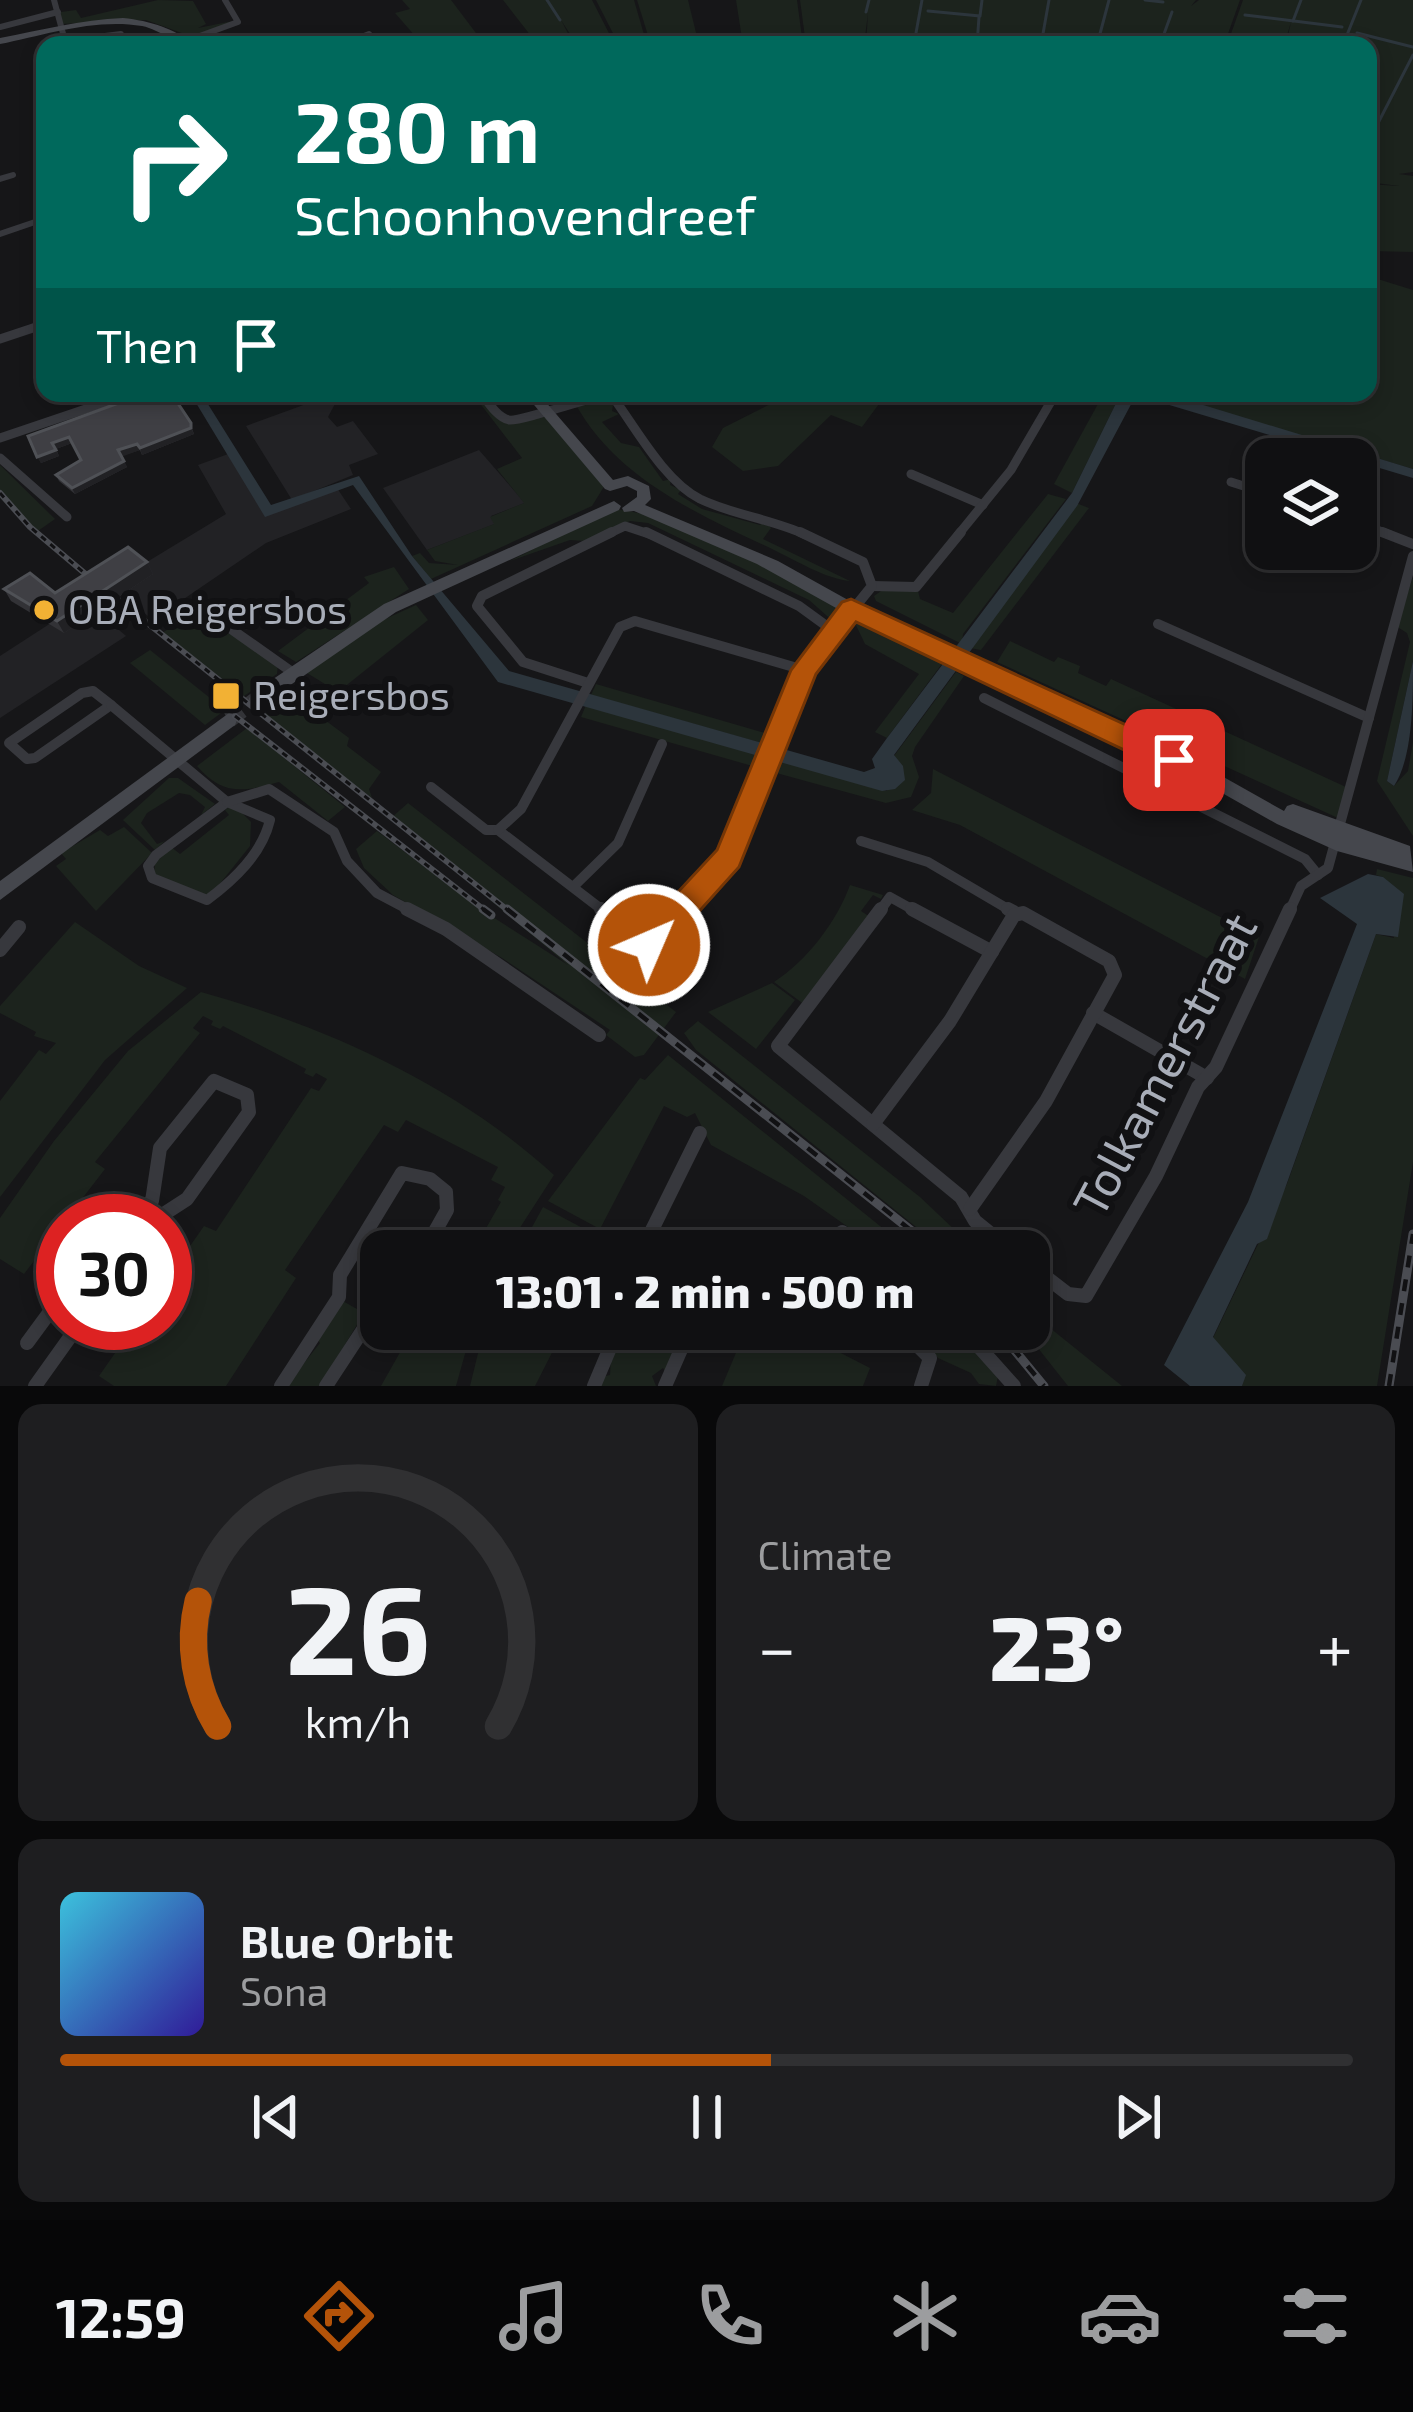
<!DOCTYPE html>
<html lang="en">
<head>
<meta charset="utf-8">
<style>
  :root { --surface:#101012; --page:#1e1e20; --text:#f1f3f6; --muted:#9c9d9f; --line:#303032; --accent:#b45309 }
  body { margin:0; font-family:"Exo 2",sans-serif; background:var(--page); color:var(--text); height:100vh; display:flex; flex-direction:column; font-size:45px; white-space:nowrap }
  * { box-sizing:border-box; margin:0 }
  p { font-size:39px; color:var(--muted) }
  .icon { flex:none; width:66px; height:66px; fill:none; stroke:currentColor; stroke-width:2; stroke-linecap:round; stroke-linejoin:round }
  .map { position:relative; height:1386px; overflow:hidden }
  .drawer { display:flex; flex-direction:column; gap:18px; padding:18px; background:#09090a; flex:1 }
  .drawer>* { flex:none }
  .banner { position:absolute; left:36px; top:36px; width:1341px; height:366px; border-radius:24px; box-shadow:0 6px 18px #0003,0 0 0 3px var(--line); background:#00695c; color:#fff; overflow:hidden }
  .buttons { position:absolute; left:1245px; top:438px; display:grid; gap:24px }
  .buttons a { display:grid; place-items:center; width:132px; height:132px; border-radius:24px; background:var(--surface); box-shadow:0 6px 18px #0003,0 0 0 3px var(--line); font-size:60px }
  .speed { position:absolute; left:36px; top:1194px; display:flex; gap:24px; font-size:60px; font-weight:700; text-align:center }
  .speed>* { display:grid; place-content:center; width:156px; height:156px; border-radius:50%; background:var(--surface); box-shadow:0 6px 18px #0003,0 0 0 3px var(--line); line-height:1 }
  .speed .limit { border:18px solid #d22; background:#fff; color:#111 }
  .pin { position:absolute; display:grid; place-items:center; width:102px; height:102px; color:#fff; margin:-51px; border-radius:24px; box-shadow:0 6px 18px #0006 }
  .me { position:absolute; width:132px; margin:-66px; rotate:45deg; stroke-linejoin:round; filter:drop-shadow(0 0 9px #0008) }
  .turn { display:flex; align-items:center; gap:42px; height:252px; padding:0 60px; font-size:54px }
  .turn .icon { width:156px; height:156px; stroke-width:2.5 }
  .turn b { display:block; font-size:84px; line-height:102px }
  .then { display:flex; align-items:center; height:114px; padding:0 60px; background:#0003; gap:24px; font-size:45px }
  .big { font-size:90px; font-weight:800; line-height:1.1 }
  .drawer .card { flex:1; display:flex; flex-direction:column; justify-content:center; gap:18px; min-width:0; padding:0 42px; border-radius:24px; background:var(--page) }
  .drawer .dial { align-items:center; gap:0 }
  .dial svg { height:312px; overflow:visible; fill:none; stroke:var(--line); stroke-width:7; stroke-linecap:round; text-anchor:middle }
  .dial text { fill:var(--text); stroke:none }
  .song { display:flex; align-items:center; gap:36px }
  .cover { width:144px; height:144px; border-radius:18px; background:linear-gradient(135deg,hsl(190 70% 55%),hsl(250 70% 35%)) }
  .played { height:12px; border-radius:6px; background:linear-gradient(90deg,var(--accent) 55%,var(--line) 55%) }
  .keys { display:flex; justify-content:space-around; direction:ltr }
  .heat { display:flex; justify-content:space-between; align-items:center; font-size:66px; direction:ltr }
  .drawer .tiles { flex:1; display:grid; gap:18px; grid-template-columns:1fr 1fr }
  .card:last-child { grid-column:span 2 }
  .trip { position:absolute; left:360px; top:1230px; width:690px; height:120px; border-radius:24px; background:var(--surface); box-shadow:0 6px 18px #0003,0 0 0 3px var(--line); font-weight:800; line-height:120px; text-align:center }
  .tab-bar { display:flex; height:192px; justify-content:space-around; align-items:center; background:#060607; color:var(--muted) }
  .tab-bar .icon { width:84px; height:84px }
  .tab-bar .active { color:var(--accent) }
  .tab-bar b { font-size:54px; color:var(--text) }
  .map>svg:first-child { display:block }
  .built { fill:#222225 }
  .green { fill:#1c231d }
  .water { fill:#2c353c }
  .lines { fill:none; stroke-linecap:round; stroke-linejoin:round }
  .stream { stroke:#2c353c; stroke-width:3 }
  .secondary-tunnel { stroke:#333438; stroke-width:16; stroke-dasharray:16 9; stroke-linecap:butt }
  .street-far3 { stroke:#37383d; stroke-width:6 }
  .street-far2 { stroke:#37383d; stroke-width:9 }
  .street-far1 { stroke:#37383d; stroke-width:10 }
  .street { stroke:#37383d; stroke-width:14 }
  .secondary { fill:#45474d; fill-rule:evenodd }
  .rail-far1-casing { stroke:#4a4c52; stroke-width:6 }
  .rail-casing { stroke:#4a4c52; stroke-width:9 }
  .rail-far1 { stroke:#111113; stroke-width:3; stroke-dasharray:6; stroke-linecap:butt }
  .rail { stroke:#111113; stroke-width:4.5; stroke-dasharray:12; stroke-linecap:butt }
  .wall { fill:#323236 }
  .shaded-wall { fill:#212124 }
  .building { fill:#3f3f44; stroke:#4f5156; stroke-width:3 }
  .route { fill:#b45309; stroke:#753606; stroke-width:3 }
  .poi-dot { fill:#f2b134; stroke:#111113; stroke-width:4.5 }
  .labels { text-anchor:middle; stroke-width:12; stroke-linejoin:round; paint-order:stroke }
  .poi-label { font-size:39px; fill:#a8adb8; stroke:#111113; text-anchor:start }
  .near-street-label { font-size:48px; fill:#a8adb8; stroke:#111113 }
</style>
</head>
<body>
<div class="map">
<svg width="1413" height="1386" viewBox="0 0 1413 1386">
  <rect width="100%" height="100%" fill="#161618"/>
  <g class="built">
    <polygon points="331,395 336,402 328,417 337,427 353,421 378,454 349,465 353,475 292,500 246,426"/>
    <polygon points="479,450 525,503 491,516 495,524 427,550 383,488"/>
    <polygon points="231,453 269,513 337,488 351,509 266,543 153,620 109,585 226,514 198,465"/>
    <polygon points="85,601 126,636 0,718 0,656"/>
  </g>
  <g class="green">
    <polygon points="158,0 193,1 206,24 198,28 233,21 208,34 190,36 146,20 61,24 61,12 76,10 81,18"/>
    <polygon points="402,0 451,0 485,45 423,45 395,13 410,9"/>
    <polygon points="503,0 592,0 615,45 577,45 561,20 574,45 538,45"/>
    <polygon points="596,0 634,0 647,45 619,45"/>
    <polygon points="637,0 688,0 699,45 651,45"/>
    <polygon points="736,0 797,0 803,45 743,45"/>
    <polygon points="800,0 1196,0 1191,6 1199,0 1240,0 1224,45 866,45 868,13 864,45 806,45"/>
    <polygon points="1243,0 1413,0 1413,172 1399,174 1413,176 1413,252 1368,251 1368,184 1399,186 1368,182 1368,144 1374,131 1368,138 1368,45 1286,45 1291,22 1284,45 1227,45"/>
    <polygon points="1368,276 1413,290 1413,469 1158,393 1368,393"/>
    <polygon points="472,393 507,424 538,415 547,418 605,485 592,506 431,579 412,556 420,553 429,563 458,565 435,561 427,550 494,524 490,517 524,503 497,469 522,458"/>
    <polygon points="792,393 887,393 862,427 831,415 778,466 743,471 712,447 723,428"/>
    <polygon points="1104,393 1121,393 1072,493 1054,484"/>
    <path d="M 608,397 L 614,400 L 612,411 L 619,414 L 602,422 L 621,443 L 639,447 L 663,481 L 671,479 L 670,485 L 681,490 L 678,494 L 702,509 L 760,525 L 764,521 L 771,528 L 763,539 L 850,581 C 826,579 797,561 774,550 C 700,515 616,479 575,403 Z"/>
    <polygon points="0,465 55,519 35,533 0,498"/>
    <polygon points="1048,494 1066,499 963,634 962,644 876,601 874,596 884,589 918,591 920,599 953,613"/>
    <polygon points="1076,503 1089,508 981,650 970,648"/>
    <path d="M 611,509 C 684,514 773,572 840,604 L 842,615 L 835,623 L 809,600 L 648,523 L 630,521 L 585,541 L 570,540 L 510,561 Z"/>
    <polygon points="394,567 409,589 296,662 278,651 369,583 364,577"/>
    <polygon points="1413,577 1413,661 1387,781 1394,786 1408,771 1413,742 1413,836 1377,781 1410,642 1407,633 1396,626"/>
    <polygon points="416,605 428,620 338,692 307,673 372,625"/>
    <polygon points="189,614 220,638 227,633 244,639 278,664 277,674 241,698 161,634"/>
    <polygon points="862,617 947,657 887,738 875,732 919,674 865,644 853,619"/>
    <polygon points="1010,641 1054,662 1058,657 1080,666 1078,673 1106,686 1111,679 1346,787 1338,818 997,662"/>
    <polygon points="150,650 225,710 205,725 130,663"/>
    <polygon points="956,672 964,676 915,747 912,756 919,777 911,797 886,803 769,771 774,759 887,791 894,756"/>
    <polygon points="596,684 768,734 765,744 591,695"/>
    <polygon points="290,694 349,738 347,746 381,772 369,789 372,798 263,716"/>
    <polygon points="586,705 758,754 756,767 581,717"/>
    <path d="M 247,728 L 345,807 L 328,821 L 279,782 C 243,792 223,796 197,766 Z"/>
    <polygon points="933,769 1259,937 1245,979 960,825 912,810 931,793"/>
    <polygon points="169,778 178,778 215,804 201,815 205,807 190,795 179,793 147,813 141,823 157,844 165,841 155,850 123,820"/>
    <polygon points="408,803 676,1012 644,1055 635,1057 606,1035 610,1030 502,958 393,895 364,868 356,849 377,831 482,910 568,965 391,818"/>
    <polygon points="233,804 251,822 250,846 210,896 154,876 155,861 171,847 180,854 229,815 225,810"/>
    <polygon points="124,827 152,853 96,911 56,866 66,859 61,853 100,830 108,836"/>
    <polygon points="1377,869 1413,878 1413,1162 1377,1386 1242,1386 1245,1375 1213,1338 1287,1184 1376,934 1394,938 1383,877 1376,875"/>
    <path d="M 850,885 L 883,895 L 881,899 L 873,895 L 861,911 L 870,917 L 805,1005 L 774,982 C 807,961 837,921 850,885 Z"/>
    <polygon points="75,922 139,966 187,988 105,1060 0,1197 0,1101 39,1050 46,1054 56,1043 34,1036 36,1032 0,1013 0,1006"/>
    <polygon points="772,983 795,1000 756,1049 708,1012"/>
    <path d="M 201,992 C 328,1027 457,1086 554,1175 L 505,1251 L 473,1251 L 501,1202 L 498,1200 L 505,1187 L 491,1180 L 498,1167 L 406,1120 L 398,1132 L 384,1125 L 285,1270 L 296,1278 L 226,1386 L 114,1386 L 99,1376 L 136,1323 L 165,1323 L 165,1282 L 204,1226 L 216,1231 L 311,1088 L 319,1091 L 327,1079 L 316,1073 L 313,1077 L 304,1073 L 306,1069 L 223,1026 L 220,1029 L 211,1025 L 213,1021 L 203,1016 L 193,1028 L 200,1033 L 95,1162 L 105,1169 L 24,1274 L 0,1259 L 0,1218 L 54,1141 L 128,1051 Z"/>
    <polygon points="698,1021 920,1197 977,1251 946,1251 696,1050 684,1033"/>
    <polygon points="668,1055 911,1251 882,1251 804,1196 711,1145 695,1113 687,1117 664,1106 600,1229 548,1201 640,1078 645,1080"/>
    <polygon points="543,1207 609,1242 604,1251 519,1251"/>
    <polygon points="341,1300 364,1313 320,1386 286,1386 320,1343 316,1338"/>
    <polygon points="1029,1311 1122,1386 1068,1386 1023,1329 1029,1329"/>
    <polygon points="429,1329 472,1329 456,1386 381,1386 407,1340 419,1347"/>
    <polygon points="484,1329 564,1329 535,1386 470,1386"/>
    <polygon points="624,1329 686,1329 666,1373 663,1368 652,1376 656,1386 599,1386 601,1377 610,1375 611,1355"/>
    <polygon points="746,1329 794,1329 870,1368 863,1386 722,1386"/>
    <polygon points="911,1329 957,1329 998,1376 996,1386 979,1384 971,1373 938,1358"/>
  </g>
  <g class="water">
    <polygon points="190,393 201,393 271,505 359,476 412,556 509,671 864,772 875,768 872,759 887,738 1072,493 1121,393 1164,393 1413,469 1413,478 1136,395 1077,506 894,755 903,766 905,780 895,789 882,791 498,682 353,485 265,517"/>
    <path d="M 1413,661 C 1413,700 1413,757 1394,786 L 1387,781 Z"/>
    <polygon points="1368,874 1383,877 1404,894 1398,937 1376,934 1267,1239 1257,1244 1213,1337 1246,1375 1242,1386 1190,1386 1164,1365 1248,1202 1357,924 1320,898"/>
  </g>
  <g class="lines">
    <g class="stream">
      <polyline points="547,0 560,20"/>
      <polyline points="1145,0 1163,2"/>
      <polyline points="928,11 980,16 982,0"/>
      <polyline points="866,12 869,0"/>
      <polyline points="1245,15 1342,27"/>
      <polyline points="1293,21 1301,0"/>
      <polyline points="1357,33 1413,47"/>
      <polyline points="914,44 922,0"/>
      <polyline points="977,45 979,17"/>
      <polyline points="1041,45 1049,0"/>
      <polyline points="1097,45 1109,0"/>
      <polyline points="1160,45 1172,12"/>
      <polyline points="1343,45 1361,0"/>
      <polyline points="1375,129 1413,55"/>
    </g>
    <polyline class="secondary-tunnel" points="229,720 257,699"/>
    <g class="street-far3">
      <polyline points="54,0 65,41 121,34"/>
      <polyline points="0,27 58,12"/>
      <polyline points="186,41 238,22 225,0"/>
      <polyline points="364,45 359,38 369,34 380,45"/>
      <polyline points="0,179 13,175"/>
      <polyline points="0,234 35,222"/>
    </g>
    <g class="street-far2">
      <polyline points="36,327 45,345"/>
      <polyline points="0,339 45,324"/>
      <path d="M 481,393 C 488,402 497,417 509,420 C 519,422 592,397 612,393"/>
      <path d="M 610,393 C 635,426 663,480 700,499 C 733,515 772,519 806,535"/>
      <polyline points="0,438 133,393"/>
      <polyline points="0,458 67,517"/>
      <polyline points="911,474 983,505"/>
      <polyline points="1231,482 1266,493"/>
      <polyline points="1356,522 1390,535"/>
      <polyline points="606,535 625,526 652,535"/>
      <polyline points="958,535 1011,470 1053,398"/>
    </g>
    <g class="street-far1">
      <polyline points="646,532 799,606 832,630"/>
      <polyline points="1382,532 1413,544"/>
      <polyline points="872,586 916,587 961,532"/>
      <polyline points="1158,624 1369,718"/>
      <polyline points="231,629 292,672"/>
      <polyline points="588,683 523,662 477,606 482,596 612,532"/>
      <polygon points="93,691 111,705 35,758 27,759 9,743 82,693"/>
      <polyline points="984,698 1305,859 1318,875"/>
      <polyline points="111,705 227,802"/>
      <polyline points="431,787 486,830 498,830 605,912"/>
      <path d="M 227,802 L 270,820 C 262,854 234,880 207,900 L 152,878 L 148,866 L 156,855 Z"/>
      <polyline points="227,802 269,789 334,832 347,861 377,893 413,912"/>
      <polyline points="498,830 521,809 620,627 635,621 804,670"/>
      <polyline points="861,841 928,862 1013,912"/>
      <polyline points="573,887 618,843 662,744"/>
      <polyline points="679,912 728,858 804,670 872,586 863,562 800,532"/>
      <polyline points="879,912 890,897 917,912"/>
      <polyline points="1289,912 1301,886 1328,868 1413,556"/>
    </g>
    <g class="street">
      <polyline points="407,909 446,929 599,1035"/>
      <polyline points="601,909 649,945 682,909"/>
      <polyline points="881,909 778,1046 961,1197 975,1221 1012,1251"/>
      <polyline points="912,909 992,952"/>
      <polyline points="1008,909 1017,914"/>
      <polyline points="0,950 19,927"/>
      <polyline points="1093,1013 1207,1078"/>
      <polyline points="873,1124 950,1021 1014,915 1023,913 1109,961 1115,975 1046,1101 970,1209"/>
      <polyline points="119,1221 152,1201 160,1148 214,1081 247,1095 249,1112 187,1199 153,1221"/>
      <polyline points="842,1232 873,1251"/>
      <polyline points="646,1251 645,1244 700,1133"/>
      <polyline points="1029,1264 1068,1294 1086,1296 1156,1176 1198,1087 1216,1067 1290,909"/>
      <polyline points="901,1329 930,1358 921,1386"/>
      <polyline points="963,1329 1014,1386"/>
      <polyline points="27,1343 63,1294"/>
      <polyline points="35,1386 80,1323"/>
      <polyline points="281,1386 339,1297 340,1275 402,1173 430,1179 446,1192 447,1210 424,1251"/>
      <polyline points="326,1386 370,1319 381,1312"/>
      <polyline points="594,1386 618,1329"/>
      <polyline points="665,1386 690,1329"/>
    </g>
    <g class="secondary">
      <path d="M 123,18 C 151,21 173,28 195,45 C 176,45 161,30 142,26 C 95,18 45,35 0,44 L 0,38 C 41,30 81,20 123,18 Z"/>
      <polygon points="524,393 538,393 613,480 628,476 649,486 651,499 645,505 778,561 857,605 1220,775 1284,811 1287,806 1293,804 1410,846 1413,872 1337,851 1277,824 1208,785 845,613 757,564 634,511 624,512 622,508 637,497 637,491 627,486 610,491 605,489"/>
      <polygon points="614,501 621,506 619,510 396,612 263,704 251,704 249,699 251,694 384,604"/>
      <polygon points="229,713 235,715 237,720 235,725 0,900 0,881"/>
    </g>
    <defs>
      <g id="rail-far1">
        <polyline points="0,493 30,527 95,582"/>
        <polyline points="111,594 510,912"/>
        <polyline points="235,716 487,912"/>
      </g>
      <g id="rail">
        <polyline points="483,909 491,915"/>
        <polyline points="507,909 937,1251"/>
        <polyline points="997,1329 1044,1386"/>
        <polyline points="1389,1386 1413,1234"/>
      </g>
    </defs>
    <use href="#rail-far1" class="rail-far1-casing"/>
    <use href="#rail" class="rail-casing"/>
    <use href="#rail-far1" class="rail-far1"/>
    <use href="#rail" class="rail"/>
  </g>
  <g class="wall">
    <polygon points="191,426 194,434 142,455 140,450 121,456 127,467 75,494 59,481 56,475 81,460 72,443 56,449 59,456 41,463 28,436"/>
    <polygon points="147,562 153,574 64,633 11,601 4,589 55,593"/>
  </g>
  <g class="shaded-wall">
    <polygon points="191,428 194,434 142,455 140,448"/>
    <polygon points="69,437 72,443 56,449 52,443"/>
    <polygon points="137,444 140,450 121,457 118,450"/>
    <polygon points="56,450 59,456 41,463 37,457"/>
    <polygon points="124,461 127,467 75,494 72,488"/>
    <polygon points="147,562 153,574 64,633 57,621"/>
  </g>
  <g class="building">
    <polygon points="146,393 171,393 191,423 191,428 140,448 137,444 118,450 124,461 72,488 56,475 81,460 69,437 52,443 56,450 37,457 28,436"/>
    <polygon points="128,547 147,562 57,621 4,589 30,573 55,593"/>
  </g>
  <polygon class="route" points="851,599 1185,752 1189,760 1185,769 1164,769 856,622 816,674 739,867 660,955 649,960 638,955 633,945 638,935 717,850 791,670 842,602"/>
  <g class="poi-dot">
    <circle cx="44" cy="610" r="12"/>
    <rect x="211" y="681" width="30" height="30" rx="6"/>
  </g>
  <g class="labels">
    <g class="poi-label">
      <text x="68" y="624">OBA Reigersbos</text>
      <text x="253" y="710">Reigersbos</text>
    </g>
    <g class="near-street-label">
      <text transform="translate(1165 1065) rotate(-62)" y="17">Tolkamerstraat</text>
    </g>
  </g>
</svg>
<div class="buttons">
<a><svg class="icon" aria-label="layers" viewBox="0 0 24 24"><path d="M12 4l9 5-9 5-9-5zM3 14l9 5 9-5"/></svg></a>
</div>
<div class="speed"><div class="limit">30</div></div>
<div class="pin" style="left:1174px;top:760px;background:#d93025"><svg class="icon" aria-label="arrive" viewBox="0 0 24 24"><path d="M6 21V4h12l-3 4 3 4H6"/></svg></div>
<svg class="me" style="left:649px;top:945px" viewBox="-20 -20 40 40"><circle r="17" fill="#b45309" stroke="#fff" stroke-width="3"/><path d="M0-11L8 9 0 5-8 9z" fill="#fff"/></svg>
<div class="trip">13:01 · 2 min · 500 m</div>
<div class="banner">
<div class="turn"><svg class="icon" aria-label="right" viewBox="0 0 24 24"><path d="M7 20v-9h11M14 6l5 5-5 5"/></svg><div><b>280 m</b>Schoonhovendreef</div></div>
<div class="then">Then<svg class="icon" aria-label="arrive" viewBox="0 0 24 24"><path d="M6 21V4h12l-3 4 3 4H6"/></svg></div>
</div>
</div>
<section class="drawer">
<div class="tiles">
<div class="card dial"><svg viewBox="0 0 100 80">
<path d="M14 69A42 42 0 1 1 86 69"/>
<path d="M14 69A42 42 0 0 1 9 37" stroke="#b45309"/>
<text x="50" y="56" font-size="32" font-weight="700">26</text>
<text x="50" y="72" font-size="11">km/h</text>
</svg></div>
<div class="card"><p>Climate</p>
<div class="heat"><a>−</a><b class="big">23°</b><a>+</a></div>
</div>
<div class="card">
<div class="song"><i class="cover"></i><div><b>Blue Orbit</b><p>Sona</p></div></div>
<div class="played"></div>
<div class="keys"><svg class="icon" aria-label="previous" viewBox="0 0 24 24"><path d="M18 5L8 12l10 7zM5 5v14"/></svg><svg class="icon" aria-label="pause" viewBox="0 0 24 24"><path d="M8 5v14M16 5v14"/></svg><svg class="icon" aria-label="next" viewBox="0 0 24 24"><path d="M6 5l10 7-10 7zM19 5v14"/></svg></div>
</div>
</div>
</section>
<nav class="tab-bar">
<b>12:59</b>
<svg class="icon active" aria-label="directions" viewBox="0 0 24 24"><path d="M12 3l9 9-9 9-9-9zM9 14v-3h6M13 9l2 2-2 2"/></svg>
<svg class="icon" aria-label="music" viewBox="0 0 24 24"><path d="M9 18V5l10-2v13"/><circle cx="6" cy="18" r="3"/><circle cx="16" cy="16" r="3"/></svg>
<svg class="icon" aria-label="phone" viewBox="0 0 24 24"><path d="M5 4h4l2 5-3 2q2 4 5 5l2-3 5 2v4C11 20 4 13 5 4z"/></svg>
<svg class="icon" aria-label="climate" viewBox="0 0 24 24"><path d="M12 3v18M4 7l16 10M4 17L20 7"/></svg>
<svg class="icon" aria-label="car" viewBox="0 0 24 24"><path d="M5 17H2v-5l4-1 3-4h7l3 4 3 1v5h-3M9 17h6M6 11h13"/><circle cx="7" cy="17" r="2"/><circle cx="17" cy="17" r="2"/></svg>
<svg class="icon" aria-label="filters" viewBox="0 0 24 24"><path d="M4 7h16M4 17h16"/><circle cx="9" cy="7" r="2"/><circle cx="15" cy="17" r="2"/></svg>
</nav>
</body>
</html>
